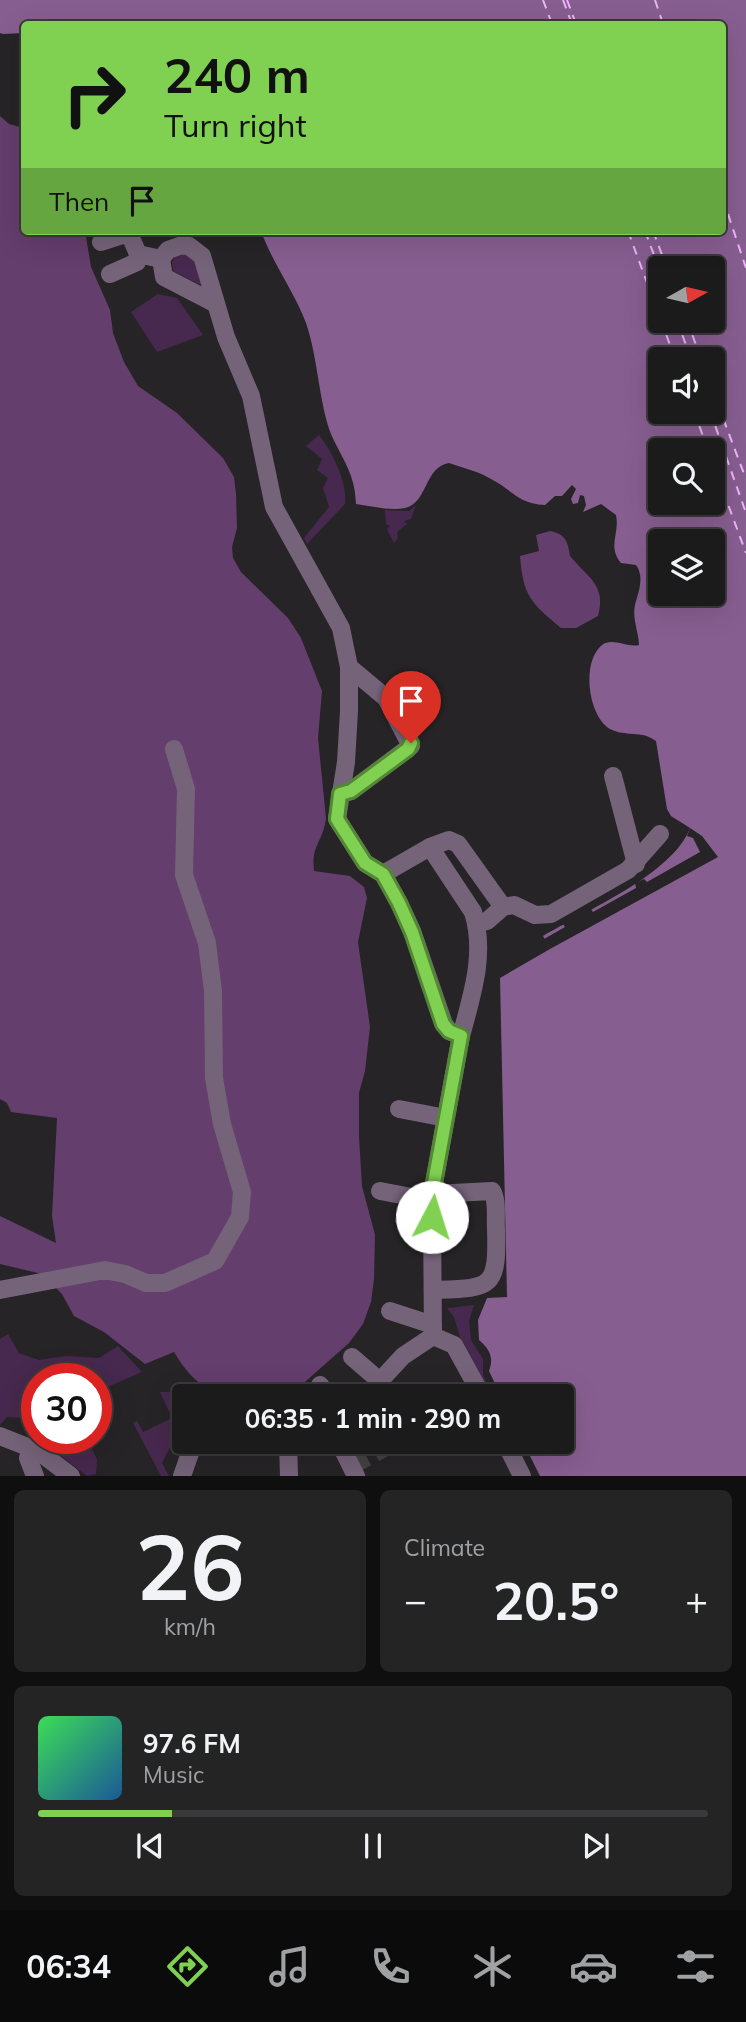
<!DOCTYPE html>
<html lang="en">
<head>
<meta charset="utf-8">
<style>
  :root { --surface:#1c1b1c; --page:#252425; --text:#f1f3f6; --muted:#a0a1a3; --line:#3a393b; --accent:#80d051 }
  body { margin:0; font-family:Mulish,sans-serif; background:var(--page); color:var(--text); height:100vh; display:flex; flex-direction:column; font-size:26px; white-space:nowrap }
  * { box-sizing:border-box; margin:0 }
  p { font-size:23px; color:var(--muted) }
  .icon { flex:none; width:38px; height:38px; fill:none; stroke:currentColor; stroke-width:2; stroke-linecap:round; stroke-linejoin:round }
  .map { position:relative; height:1476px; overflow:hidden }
  .sheet { display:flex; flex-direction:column; gap:14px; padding:14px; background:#0f0f0f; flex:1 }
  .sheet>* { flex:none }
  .guide { position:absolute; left:21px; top:21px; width:705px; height:214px; border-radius:7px; box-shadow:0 7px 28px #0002,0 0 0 2px var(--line); background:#80d051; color:#111; overflow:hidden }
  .needle { width:46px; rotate:82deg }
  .controls { position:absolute; left:648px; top:256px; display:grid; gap:14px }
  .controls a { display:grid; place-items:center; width:77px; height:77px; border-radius:7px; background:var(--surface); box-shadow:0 7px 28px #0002,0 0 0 2px var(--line); font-size:35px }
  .speed { position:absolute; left:21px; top:1363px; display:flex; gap:14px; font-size:35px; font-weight:700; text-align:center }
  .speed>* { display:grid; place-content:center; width:91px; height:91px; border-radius:50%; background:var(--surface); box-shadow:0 7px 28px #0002,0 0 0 2px var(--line); line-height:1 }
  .speed .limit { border:10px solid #d22; background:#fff; color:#111 }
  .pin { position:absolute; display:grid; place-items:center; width:60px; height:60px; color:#fff; margin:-72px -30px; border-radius:50% 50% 50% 0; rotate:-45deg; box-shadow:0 0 7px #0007 }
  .pin .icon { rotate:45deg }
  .me { position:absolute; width:77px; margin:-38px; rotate:5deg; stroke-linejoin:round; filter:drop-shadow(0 0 5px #0008) }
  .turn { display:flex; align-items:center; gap:24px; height:147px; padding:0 28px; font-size:32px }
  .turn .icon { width:91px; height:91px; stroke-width:2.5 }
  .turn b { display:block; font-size:49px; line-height:60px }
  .then { display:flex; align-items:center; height:66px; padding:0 28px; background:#0003; gap:14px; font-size:26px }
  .big { font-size:52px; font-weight:700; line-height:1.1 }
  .sheet .tile { flex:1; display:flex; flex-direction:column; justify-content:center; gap:10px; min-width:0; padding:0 24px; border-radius:10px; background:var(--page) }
  .sheet .dial { align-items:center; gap:0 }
  .dial b { font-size:91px; line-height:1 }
  .song { display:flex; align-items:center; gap:21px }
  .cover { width:84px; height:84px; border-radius:10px; background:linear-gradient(135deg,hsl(130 70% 55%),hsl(210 70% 35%)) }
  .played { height:7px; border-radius:4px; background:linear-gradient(90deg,var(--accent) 20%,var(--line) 20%) }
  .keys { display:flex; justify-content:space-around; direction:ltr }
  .heat { display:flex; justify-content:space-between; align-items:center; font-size:38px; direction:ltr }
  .sheet .tiles { flex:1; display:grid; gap:14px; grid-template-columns:1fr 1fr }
  .tile:last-child { grid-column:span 2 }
  .trip { position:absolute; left:172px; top:1384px; width:402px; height:70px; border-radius:7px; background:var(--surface); box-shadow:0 7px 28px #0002,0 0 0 2px var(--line); font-weight:700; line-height:70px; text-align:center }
  .tabs { display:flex; height:112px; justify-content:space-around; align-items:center; background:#0b0b0b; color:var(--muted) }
  .tabs .icon { width:49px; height:49px }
  .tabs .current { color:var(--accent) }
  .tabs b { font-size:32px; color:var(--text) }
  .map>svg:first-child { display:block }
  .green { fill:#47284e }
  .forest { fill:#643e6d }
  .water { fill:#875e90; fill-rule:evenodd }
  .pier { fill:#262426 }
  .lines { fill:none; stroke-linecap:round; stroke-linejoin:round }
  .ferry { stroke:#eeb2fb; stroke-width:2; stroke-dasharray:9 7; stroke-linecap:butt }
  .minor-tunnel { stroke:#444244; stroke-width:18; stroke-dasharray:18 9; stroke-linecap:butt }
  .minor { stroke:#756379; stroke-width:18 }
  .route-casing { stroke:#538735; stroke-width:18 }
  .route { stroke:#80d051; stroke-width:12 }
</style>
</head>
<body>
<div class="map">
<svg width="746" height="1476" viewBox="0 0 746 1476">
  <rect width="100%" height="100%" fill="#262426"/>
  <g class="green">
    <polygon points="192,253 208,289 173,271 172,262 176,254"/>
    <polygon points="158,294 177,298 203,335 157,352 131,312"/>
    <path d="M 319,435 C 332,451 348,483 345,504 L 307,544 L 304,538 L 329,507 L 323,488 L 328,478 L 317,470 L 322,459 L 306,446 Z"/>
    <polygon points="416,505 411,519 404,521 407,524 397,532 398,538 394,543 387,529 390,526 386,524 385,510 409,511"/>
    <polygon points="474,1305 469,1321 471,1340 483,1359 483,1375 493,1396 488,1396 461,1340 454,1317 447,1308"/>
    <polygon points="8,1334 19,1353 39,1360 66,1356 99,1358 118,1346 142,1372 96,1392 96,1379 37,1379 37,1412 20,1418 7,1417 0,1425 0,1339"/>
    <polygon points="160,1392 171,1392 185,1396 184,1426 180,1427 162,1463 169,1476 161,1476 133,1423 137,1421 143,1432 172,1418"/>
    <polygon points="39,1439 87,1439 97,1459 96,1474 87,1476"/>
  </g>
  <g class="forest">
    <path d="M 0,116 L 9,124 L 24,128 L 24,231 L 85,231 L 91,267 L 110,310 L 113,333 L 124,362 L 138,386 L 177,413 L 223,458 L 234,477 L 236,494 L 237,528 L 232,547 L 233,558 L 241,572 L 288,618 L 301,638 L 322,691 L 318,738 L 326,818 C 323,843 311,844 314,871 L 350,876 L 364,887 L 367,898 L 358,942 L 370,1027 L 365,1071 L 359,1093 L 359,1137 L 362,1186 L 375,1235 L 374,1279 L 371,1302 L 363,1324 L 349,1343 L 289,1396 C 234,1396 206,1406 174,1352 L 145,1364 L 104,1332 L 74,1316 L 62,1294 L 42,1274 L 0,1264 L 0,1216 L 56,1243 L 52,1216 L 57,1118 L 11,1112 L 7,1103 L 0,1099 Z"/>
    <path d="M 550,531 C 565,534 568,541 570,556 C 587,577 607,585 598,616 L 576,628 L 561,628 C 531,603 523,596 520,556 L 539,551 L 536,535 Z"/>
  </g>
  <path class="water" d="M 0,0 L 746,0 L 746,1476 L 540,1476 L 523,1442 L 562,1442 L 562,1396 L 501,1396 L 489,1371 C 494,1357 490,1350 479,1340 L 478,1320 L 487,1298 L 507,1297 L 500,978 L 550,949 L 543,936 C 585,911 673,874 690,828 L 671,816 L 667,809 L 656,741 C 642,730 625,737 610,729 C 588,716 581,662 602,645 C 612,637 628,648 639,645 C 639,633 632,619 635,605 C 638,593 645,577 636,565 L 621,563 C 607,546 620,534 616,515 L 601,504 L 583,512 L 586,505 L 584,496 L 580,495 L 578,503 L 573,504 L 571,499 L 576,489 L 572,485 L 562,496 L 555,496 L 545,505 C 517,503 514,491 491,479 C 478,471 463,468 449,463 C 424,467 428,503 405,508 C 390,511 371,506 356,504 C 355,473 343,461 331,434 C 319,403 318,358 306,323 C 294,291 273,264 261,231 L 723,231 L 723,24 L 100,23 L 24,24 L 24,33 L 3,34 L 0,33 ZM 660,268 L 712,268 L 712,320 L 660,320 ZM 660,359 L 712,359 L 712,411 L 660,411 ZM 660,450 L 712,450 L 712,502 L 660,502 ZM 660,541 L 712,541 L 712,593 L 660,593 Z"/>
  <polygon class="pier" points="690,828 702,836 718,857 550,949 544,939 565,927 563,924 590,908 593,912 636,888 635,883 644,879 647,882 700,852 693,838 687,836"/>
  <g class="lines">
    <g class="ferry">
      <polyline points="543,0 552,24"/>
      <polyline points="563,0 572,24"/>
      <polyline points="567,0 576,24"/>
      <polyline points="655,0 663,24"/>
      <polyline points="723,199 746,268"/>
      <polyline points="628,231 660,318"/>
      <polyline points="645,231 660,271"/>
      <polyline points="653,231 667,268"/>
      <polyline points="661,320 675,359"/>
      <polyline points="677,320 691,359"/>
      <polyline points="687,320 701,359"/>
      <polyline points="712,389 746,479"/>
      <polyline points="694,411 708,450"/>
      <polyline points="710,411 746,513"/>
      <polyline points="712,461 746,553"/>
    </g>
    <polyline class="minor-tunnel" points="351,1466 395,1442"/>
    <g class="minor">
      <polyline points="101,242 129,233 138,254 161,259"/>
      <polyline points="110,274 137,262 138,254"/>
      <polyline points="216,304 164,277 161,259 168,250 182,245 189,246 202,256 226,337 251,396 274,507 341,628 349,667 349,711 346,762 337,819 365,863 383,874 399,903 412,931 444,1024 449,1031 461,1036 434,1183 432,1217 433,1336 403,1356 366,1396"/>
      <polyline points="613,776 636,864"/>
      <polyline points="340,794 351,791 411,746 386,698 349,667"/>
      <polyline points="430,847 449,840 458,844 503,907"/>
      <path d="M 383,874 L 430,847 L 473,912 C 486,954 472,995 461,1036"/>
      <polyline points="477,924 487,921 503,907 514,905 535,915 551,914 628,870 660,834"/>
      <polyline points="399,1109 446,1118"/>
      <polyline points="380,1191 433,1201"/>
      <polyline points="0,1290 105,1270 125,1274 146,1283 165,1283 215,1261 240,1217 242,1192 222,1124 214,1078 213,991 207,943 184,875 186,789 174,749"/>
      <path d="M 433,1290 C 491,1288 498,1290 496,1229 C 495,1217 498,1201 492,1191 L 434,1194"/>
      <polyline points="390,1311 433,1325"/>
      <polyline points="433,1336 454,1345 482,1396"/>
      <polyline points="352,1357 381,1382"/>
      <polyline points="320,1385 328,1396"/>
      <polyline points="0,1436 38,1451 71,1476"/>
      <polyline points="288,1442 289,1476"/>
      <polyline points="339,1442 356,1476"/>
      <polyline points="505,1442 522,1476"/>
      <polyline points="31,1448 28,1458 35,1476"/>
      <polyline points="182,1476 194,1442"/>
    </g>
  </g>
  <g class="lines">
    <defs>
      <polyline id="route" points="411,743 408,749 351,791 340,794 337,819 365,863 383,874 399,903 412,932 443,1024 449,1031 461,1036 434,1183 432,1217"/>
    </defs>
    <use href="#route" class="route-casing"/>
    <use href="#route" class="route"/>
  </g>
</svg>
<div class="controls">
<a><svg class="needle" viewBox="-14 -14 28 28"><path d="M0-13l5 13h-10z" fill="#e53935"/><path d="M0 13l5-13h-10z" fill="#a0a1a3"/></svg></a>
<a><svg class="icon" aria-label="sound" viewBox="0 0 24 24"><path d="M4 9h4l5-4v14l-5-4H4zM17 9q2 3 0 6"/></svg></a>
<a><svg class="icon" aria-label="search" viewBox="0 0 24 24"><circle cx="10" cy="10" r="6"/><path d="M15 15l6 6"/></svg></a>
<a><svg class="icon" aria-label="layers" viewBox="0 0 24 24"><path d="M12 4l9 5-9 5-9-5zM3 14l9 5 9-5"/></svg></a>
</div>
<div class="speed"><div class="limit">30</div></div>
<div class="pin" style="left:411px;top:743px;background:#d93025"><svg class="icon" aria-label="arrive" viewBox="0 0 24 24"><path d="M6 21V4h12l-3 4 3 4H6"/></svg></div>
<svg class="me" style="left:432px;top:1217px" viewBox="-20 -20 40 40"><circle r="19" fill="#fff"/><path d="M0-13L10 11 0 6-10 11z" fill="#80d051"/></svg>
<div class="trip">06:35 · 1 min · 290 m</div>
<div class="guide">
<div class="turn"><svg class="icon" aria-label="right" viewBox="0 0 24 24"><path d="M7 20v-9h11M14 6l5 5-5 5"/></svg><div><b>240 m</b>Turn right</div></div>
<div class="then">Then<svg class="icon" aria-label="arrive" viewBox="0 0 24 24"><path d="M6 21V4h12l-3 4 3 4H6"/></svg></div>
</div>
</div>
<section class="sheet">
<div class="tiles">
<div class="tile dial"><b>26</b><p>km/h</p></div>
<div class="tile"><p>Climate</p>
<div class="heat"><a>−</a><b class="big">20.5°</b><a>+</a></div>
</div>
<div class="tile">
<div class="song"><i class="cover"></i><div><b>97.6 FM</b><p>Music</p></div></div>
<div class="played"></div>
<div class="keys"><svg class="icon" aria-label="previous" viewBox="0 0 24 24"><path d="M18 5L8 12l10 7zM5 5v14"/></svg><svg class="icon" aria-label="pause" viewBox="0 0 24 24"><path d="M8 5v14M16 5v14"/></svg><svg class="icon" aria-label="next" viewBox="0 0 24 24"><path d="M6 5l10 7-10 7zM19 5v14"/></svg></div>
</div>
</div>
</section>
<nav class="tabs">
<b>06:34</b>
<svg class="icon current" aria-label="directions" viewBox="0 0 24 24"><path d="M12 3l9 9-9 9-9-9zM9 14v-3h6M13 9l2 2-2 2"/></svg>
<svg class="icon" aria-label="music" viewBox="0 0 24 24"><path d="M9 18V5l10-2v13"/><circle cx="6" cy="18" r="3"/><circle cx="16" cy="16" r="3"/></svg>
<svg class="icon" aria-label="phone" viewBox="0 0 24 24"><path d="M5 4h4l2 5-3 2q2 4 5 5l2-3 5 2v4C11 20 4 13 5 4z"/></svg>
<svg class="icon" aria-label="climate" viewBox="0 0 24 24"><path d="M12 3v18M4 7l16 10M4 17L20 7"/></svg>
<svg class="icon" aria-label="car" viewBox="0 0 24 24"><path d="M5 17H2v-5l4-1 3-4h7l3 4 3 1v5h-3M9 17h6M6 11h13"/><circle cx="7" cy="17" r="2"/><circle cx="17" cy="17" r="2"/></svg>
<svg class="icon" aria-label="filters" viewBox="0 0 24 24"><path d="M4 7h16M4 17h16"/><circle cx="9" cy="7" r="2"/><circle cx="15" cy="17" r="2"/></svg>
</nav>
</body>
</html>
